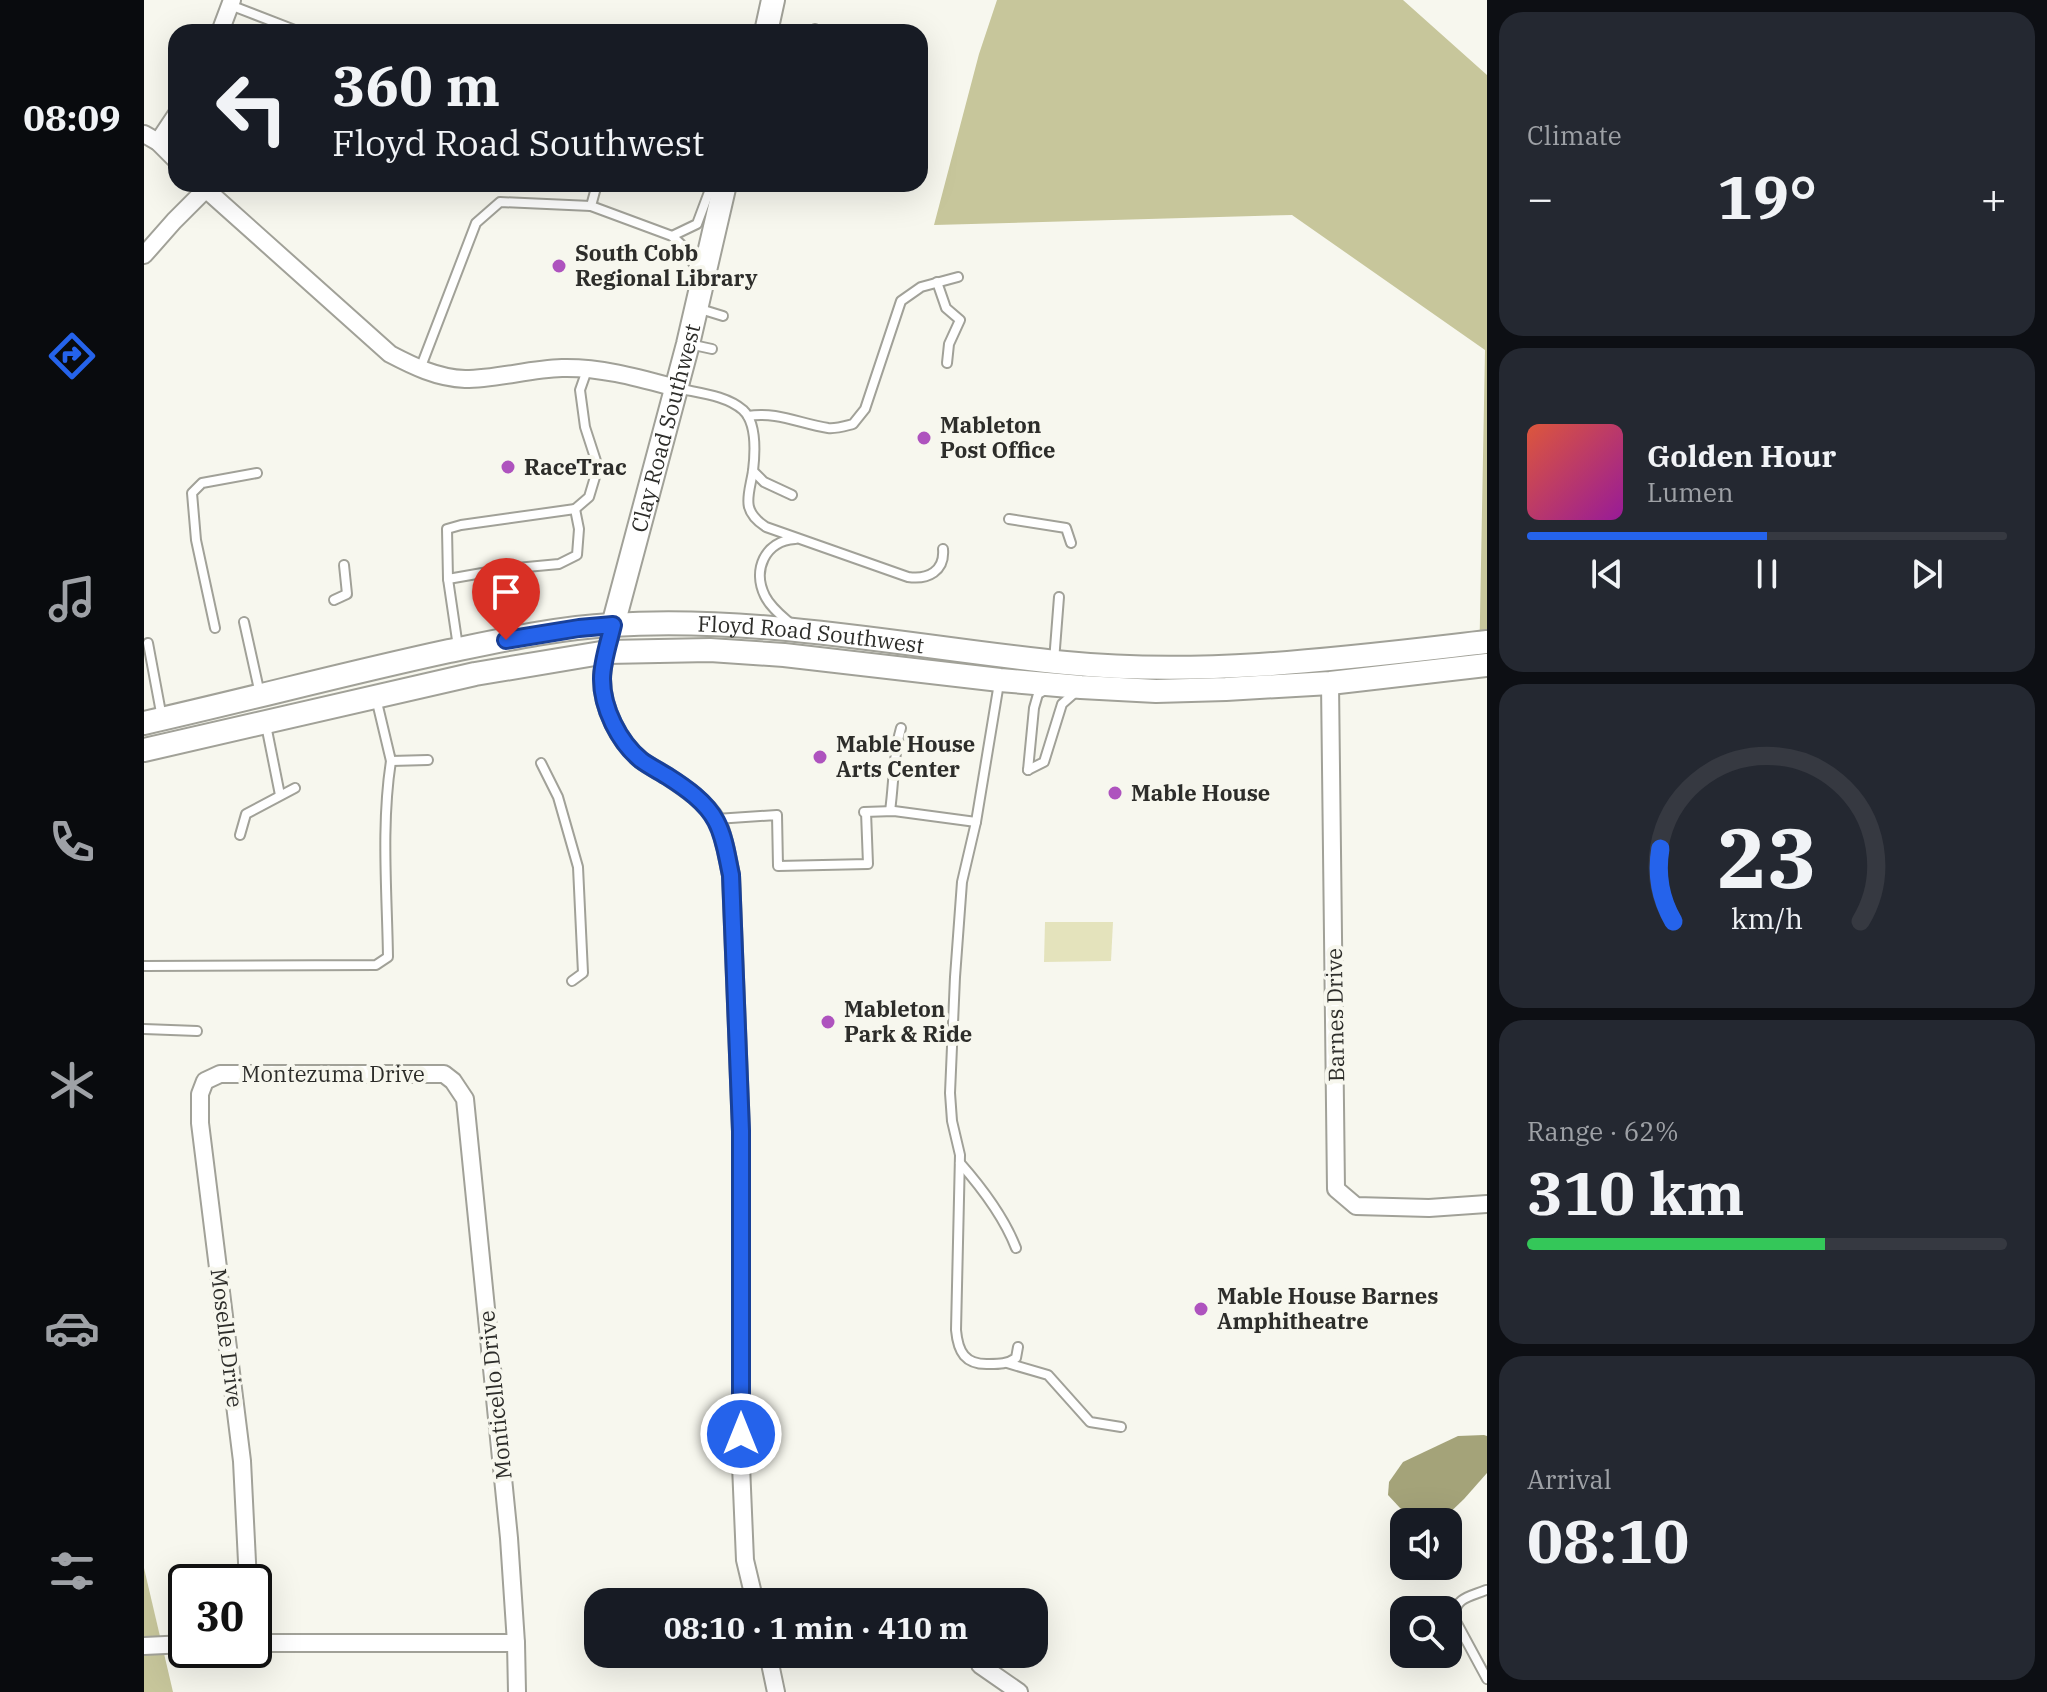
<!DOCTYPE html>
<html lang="en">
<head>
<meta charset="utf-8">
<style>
  :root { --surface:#171b24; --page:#242831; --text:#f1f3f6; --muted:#9ea1a6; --line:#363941; --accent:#2563eb }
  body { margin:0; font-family:"IBM Plex Serif",serif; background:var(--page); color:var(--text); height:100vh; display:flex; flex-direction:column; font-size:30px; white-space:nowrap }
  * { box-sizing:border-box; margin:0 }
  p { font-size:26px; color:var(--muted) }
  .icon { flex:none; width:44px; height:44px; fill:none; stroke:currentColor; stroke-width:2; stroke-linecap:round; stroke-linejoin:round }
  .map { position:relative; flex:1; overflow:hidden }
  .side { display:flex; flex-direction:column; gap:12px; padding:12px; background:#0d0f14; width:560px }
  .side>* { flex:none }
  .guide { position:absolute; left:24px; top:24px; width:760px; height:168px; border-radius:24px; box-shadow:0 8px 32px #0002; background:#171b24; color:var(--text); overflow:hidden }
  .fabs { position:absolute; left:1246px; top:1508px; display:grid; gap:16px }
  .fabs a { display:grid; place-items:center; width:72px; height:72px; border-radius:16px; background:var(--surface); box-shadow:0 8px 32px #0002; font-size:40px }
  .speed { position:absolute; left:24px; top:1564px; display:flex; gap:16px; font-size:40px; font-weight:700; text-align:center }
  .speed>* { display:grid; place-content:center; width:104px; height:104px; border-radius:50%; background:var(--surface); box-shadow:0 8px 32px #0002; line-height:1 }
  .speed .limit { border:4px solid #111; border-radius:12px; background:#fff; color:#111 }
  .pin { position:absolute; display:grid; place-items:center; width:68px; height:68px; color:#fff; margin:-82px -34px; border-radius:50% 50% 50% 0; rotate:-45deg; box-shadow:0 0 8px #0007 }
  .pin .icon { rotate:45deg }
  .me { position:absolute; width:88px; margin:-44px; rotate:0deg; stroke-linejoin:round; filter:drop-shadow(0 0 6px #0008) }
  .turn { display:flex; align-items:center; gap:28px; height:168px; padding:0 32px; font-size:36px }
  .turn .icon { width:104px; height:104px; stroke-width:2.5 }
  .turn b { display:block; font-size:56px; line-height:68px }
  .big { font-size:60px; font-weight:800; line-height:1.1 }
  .side .card { flex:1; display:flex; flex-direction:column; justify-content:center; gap:12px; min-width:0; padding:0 28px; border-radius:24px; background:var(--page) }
  .side .dial { align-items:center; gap:0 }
  .dial svg { height:208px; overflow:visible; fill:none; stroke:var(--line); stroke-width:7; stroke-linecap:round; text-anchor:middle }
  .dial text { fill:var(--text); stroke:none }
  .song { display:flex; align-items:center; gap:24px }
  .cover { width:96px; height:96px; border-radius:12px; background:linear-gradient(135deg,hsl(10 70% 55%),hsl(300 70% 35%)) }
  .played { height:8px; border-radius:4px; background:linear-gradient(90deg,var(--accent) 50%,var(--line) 50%) }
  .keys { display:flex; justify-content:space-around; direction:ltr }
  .heat { display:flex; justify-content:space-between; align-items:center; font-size:44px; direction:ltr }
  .charge { height:12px; border-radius:6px; background:linear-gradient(90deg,#34c759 62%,var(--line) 0) }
  .trip { position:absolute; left:440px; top:1588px; width:464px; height:80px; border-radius:24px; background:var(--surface); box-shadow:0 8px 32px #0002; font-weight:800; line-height:80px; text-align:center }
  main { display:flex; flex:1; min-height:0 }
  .tab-bar { display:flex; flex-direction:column; width:144px; justify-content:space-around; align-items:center; background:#090b0e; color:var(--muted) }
  .tab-bar .icon { width:56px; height:56px }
  .tab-bar .on { color:var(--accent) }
  .tab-bar b { font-size:36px; color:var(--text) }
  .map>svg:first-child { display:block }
  .green { fill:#e4e3bc }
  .forest { fill:#c7c69b }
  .water { fill:#a4a379 }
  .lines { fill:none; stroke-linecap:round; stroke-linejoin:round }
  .lane-casing { stroke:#a1a198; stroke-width:12 }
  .street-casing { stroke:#a1a198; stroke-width:20 }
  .secondary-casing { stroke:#a1a198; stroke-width:26 }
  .lane { stroke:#fff; stroke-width:8 }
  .street { stroke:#fff; stroke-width:16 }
  .secondary { stroke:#fff; stroke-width:22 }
  .route-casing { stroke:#184099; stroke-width:20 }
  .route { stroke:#2563eb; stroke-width:14 }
  .poi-dot { fill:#ae53be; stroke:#f7f7ee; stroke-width:3 }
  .labels { text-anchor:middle; stroke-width:8; stroke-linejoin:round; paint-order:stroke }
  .poi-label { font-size:22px; font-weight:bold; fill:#2d2d2a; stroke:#f7f7ee; text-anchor:start }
  .street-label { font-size:22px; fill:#2d2d2a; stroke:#f7f7ee }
</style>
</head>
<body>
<main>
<nav class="tab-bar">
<b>08:09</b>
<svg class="icon on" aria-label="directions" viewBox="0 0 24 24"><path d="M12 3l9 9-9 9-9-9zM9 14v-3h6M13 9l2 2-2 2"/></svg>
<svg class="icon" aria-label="music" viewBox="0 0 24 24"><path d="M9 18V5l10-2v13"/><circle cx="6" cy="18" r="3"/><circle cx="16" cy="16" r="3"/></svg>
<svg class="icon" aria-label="phone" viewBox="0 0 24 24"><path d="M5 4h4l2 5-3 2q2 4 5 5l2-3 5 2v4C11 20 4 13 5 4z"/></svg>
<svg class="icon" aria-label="climate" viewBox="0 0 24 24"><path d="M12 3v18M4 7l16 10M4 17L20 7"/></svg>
<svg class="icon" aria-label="car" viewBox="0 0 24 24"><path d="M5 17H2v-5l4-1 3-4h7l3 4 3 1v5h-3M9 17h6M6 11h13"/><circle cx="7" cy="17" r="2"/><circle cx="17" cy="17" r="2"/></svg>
<svg class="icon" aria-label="filters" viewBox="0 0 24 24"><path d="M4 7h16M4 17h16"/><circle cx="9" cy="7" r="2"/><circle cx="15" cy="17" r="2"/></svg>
</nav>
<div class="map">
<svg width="1343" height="1692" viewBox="0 0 1343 1692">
  <rect width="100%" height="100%" fill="#f7f7ee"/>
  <polygon class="green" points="901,922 969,922 967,961 900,962"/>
  <g class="forest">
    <polygon points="853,0 1259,0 1343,75 1343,670 1335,671 1341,350 1148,215 790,225 835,54"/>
    <polygon points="0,1568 29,1692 0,1692"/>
  </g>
  <polygon class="water" points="1340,1435 1343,1436 1343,1473 1320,1499 1296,1522 1269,1522 1244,1495 1245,1482 1259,1462 1314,1436"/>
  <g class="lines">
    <defs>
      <g id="lane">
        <polyline points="86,5 156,32"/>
        <polyline points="624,26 642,32"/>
        <polyline points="668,32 671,29"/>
        <polyline points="453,184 447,206 528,236 542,249 554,273"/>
        <polyline points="528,236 553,224 568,184"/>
        <polyline points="793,282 802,308 816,320 805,344 803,363"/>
        <polyline points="553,308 579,316"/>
        <polyline points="545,344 568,349"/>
        <polyline points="276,369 332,223 356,202 447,206"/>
        <path d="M 533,388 C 554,393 582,395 599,410 C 613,423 611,454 609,471 C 605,496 596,510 622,527 L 764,577 C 784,580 801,571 799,549"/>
        <path d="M 604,416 C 632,411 657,424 684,428 C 692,429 701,426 709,424 L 721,409 L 757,301 L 777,287 L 814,277"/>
        <polyline points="609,471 620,482 648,495"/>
        <polyline points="865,519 922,528 927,543"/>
        <polyline points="304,579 361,569 415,564 433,555 435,529 431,509"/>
        <polyline points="190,600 203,594 200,565"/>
        <polyline points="100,622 116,694"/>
        <path d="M 648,625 C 638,616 627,608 621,596 C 608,570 621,541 651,539"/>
        <polyline points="71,628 52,540 48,493 58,483 113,473"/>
        <polyline points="4,643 18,718"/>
        <polyline points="314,647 304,579 303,529 317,525 431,509 445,497 454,467 441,427 436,390 443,370"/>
        <polyline points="910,661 915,597"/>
        <path d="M 855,683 L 832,822 L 818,882 L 811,977 L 806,1093 L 808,1121 L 816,1155 L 812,1330 C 814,1352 821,1365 845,1364 C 856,1364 863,1364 872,1358 L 874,1347"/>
        <polyline points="232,698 247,761 284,760"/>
        <polyline points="122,725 136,795"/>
        <polyline points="397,763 414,797 434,867 439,973 428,981"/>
        <polyline points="884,770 900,762 918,704 934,690"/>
        <polyline points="884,770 890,708 894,694 903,689"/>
        <path d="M 746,811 C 750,783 749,755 757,728"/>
        <polyline points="720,812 750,811 832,822"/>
        <polyline points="572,819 633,815 634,866 724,864 722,812"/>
        <polyline points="96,835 102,814 151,788"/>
        <path d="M 0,966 L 232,965 L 244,957 C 243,892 237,825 247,761"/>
        <polyline points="0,1029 53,1031"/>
        <path d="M 816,1163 C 838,1188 860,1217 872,1248"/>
        <polyline points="863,1363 904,1375 946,1422 977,1427"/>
        <path d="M 1342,1590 C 1325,1597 1313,1597 1309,1616 L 1343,1679"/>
      </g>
      <g id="street">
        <polyline points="76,32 88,0"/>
        <polyline points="0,134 14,142 32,160"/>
        <polyline points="14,142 32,115"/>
        <path d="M 56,184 L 246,354 C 269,366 293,378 321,379 C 353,379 385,369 418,368 C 457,367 495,378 532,388"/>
        <polyline points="0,255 30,221 62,189"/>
        <path d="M 469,625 C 465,642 458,661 458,679 C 458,708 475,742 497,760 C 505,766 515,771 523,776 C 541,788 562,802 573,821 C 581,838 583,857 587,875 L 597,1131 L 597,1465 L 601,1560 L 611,1602"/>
        <polyline points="1186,683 1192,1189 1212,1206 1285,1208 1343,1204"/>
        <polyline points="104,1582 98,1461 56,1123 56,1094 61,1081 76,1074 300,1074 309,1081 321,1099 365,1538 372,1643 373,1692"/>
        <polyline points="110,1643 372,1643"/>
        <polyline points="0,1646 42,1644"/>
        <polyline points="624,1654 632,1692"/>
        <polyline points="836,1665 875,1692"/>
      </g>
      <g id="secondary">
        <polyline points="622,32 629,0"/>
        <path id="s1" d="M 469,625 L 544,344 L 581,184"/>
        <path id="s2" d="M 0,723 C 102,700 203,673 305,651 C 359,640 413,628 467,625 C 618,615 772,648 922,663 C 1062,677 1203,658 1343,642"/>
        <polyline points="0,750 331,674 463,652 566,650 640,655 856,680 937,687 1012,691 1082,689 1186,683 1343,665"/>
      </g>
    </defs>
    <use href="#lane" class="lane-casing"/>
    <use href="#street" class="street-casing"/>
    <use href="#secondary" class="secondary-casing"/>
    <use href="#lane" class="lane"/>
    <use href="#street" class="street"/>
    <use href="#secondary" class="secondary"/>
  </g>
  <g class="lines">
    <defs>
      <path id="route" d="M 362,640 L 435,628 L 469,625 C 465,642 458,662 458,679 C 458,708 475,742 497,760 C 505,766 515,771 523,776 C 542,788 562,802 572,821 C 581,838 583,857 587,875 L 597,1131 L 597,1434"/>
    </defs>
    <use href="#route" class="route-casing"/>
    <use href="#route" class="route"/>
  </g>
  <g class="poi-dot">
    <circle cx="415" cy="266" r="8"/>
    <circle cx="780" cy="438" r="8"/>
    <circle cx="364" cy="467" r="8"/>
    <circle cx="676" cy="757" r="8"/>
    <circle cx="971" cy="793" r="8"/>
    <circle cx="684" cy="1022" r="8"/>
    <circle cx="1057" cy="1309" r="8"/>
  </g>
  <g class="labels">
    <g class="poi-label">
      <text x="431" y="261">South Cobb<tspan x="431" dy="25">Regional Library</tspan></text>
      <text x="796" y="433">Mableton<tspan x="796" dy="25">Post Office</tspan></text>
      <text x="380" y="475">RaceTrac</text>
      <text x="692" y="752">Mable House<tspan x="692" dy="25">Arts Center</tspan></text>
      <text x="987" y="801">Mable House</text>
      <text x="700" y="1017">Mableton<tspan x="700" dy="25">Park &amp; Ride</tspan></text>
      <text x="1073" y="1304">Mable House Barnes<tspan x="1073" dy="25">Amphitheatre</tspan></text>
    </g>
    <g class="street-label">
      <text dy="8" stroke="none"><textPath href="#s1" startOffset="204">Clay Road Southwest</textPath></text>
      <text dy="8" stroke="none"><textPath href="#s2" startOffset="678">Floyd Road Southwest</textPath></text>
      <text transform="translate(1191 1015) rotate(-91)" y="8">Barnes Drive</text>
      <text x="189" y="1082">Montezuma Drive</text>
      <text transform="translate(83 1338) rotate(83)" y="8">Moselle Drive</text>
      <text transform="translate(351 1395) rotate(-96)" y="8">Monticello Drive</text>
    </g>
  </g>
</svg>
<div class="fabs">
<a><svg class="icon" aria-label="sound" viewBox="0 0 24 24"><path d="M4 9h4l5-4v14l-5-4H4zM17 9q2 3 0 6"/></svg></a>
<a><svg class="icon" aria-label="search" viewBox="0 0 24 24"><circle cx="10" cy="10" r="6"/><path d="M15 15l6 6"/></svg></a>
</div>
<div class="speed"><div class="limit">30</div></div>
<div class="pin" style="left:362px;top:640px;background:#d93025"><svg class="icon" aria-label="arrive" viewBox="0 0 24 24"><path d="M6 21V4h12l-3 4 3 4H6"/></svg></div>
<svg class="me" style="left:597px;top:1434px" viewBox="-20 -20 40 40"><circle r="17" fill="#2563eb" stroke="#fff" stroke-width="3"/><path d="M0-11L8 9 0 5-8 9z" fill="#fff"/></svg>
<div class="trip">08:10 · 1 min · 410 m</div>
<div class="guide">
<div class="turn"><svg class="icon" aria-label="left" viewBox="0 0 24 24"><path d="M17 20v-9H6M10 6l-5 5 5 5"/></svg><div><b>360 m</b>Floyd Road Southwest</div></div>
</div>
</div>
<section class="side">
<div class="card"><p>Climate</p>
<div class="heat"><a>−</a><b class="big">19°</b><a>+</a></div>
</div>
<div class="card">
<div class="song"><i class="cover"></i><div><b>Golden Hour</b><p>Lumen</p></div></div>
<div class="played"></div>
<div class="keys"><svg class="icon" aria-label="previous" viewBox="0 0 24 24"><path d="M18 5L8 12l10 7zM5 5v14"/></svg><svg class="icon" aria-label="pause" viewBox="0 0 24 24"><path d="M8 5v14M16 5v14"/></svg><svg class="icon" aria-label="next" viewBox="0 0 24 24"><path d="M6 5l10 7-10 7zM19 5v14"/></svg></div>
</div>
<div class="card dial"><svg viewBox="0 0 100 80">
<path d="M14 69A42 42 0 1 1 86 69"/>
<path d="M14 69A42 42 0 0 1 9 41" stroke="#2563eb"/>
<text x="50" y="56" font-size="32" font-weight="700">23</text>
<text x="50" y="72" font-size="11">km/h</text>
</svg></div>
<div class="card"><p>Range · 62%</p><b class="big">310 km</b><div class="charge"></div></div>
<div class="card"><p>Arrival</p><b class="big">08:10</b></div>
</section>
</main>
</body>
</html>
